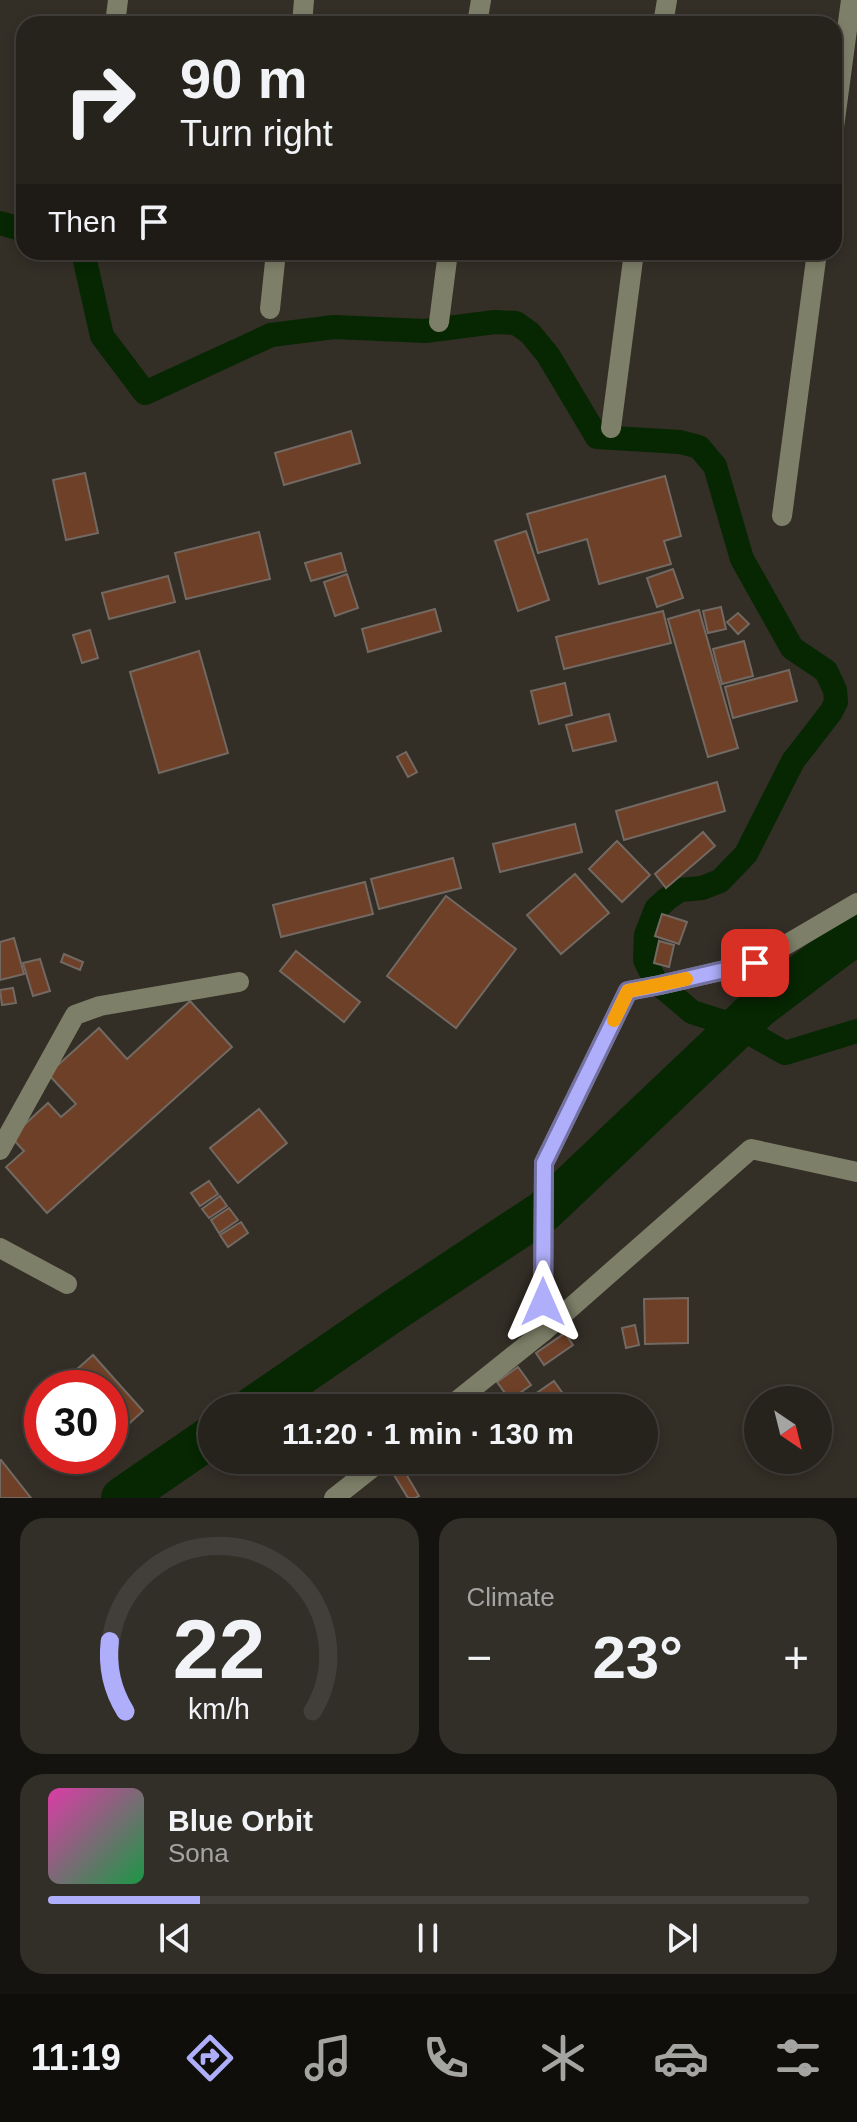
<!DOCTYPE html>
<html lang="en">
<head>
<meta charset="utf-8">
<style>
  :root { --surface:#26221c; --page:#322f29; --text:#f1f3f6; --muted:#a4a4a3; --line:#423f3b; --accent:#afaefa }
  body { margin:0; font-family:Helvetica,sans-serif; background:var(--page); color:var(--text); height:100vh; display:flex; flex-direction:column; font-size:30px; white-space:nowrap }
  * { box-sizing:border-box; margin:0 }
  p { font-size:26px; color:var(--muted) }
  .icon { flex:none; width:44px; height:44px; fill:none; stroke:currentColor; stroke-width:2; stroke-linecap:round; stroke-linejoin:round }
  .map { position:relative; height:1498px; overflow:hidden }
  .sheet { display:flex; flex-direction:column; gap:20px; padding:20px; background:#15130f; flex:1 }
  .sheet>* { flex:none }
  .banner { position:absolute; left:16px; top:16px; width:826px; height:244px; border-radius:24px; box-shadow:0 4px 12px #0003,0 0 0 2px var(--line); background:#26221c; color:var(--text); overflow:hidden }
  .needle { width:52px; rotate:145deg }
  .buttons { position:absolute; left:744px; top:1386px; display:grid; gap:16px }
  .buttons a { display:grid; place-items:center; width:88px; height:88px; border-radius:50%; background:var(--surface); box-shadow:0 4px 12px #0003,0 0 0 2px var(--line); font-size:40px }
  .speed { position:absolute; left:24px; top:1370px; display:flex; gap:16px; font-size:40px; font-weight:700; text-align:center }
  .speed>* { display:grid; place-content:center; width:104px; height:104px; border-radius:50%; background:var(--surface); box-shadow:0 4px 12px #0003,0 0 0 2px var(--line); line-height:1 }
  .speed .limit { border:12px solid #d22; background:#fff; color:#111 }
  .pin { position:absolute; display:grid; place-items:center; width:68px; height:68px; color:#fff; margin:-34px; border-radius:16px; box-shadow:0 4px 12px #0006 }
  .me { position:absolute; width:88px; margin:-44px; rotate:0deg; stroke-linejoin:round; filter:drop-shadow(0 0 6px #0008) }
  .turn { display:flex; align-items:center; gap:28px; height:168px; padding:0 32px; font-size:36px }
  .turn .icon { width:104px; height:104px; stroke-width:2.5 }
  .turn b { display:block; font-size:56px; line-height:68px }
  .then { display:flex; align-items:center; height:76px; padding:0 32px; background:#0003; gap:16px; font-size:30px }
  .big { font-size:60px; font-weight:600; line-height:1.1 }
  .sheet .tile { flex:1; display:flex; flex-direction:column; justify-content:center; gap:12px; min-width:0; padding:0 28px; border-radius:24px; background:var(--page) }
  .sheet .dial { align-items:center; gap:0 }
  .dial svg { height:208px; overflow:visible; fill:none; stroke:var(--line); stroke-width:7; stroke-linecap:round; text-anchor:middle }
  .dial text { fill:var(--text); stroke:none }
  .song { display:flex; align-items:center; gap:24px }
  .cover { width:96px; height:96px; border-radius:12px; background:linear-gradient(135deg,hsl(320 70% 55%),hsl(140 70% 35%)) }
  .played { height:8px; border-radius:4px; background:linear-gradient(90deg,var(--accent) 20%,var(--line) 20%) }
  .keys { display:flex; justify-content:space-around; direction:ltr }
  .heat { display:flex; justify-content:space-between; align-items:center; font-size:44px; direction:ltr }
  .sheet .tiles { flex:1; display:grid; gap:20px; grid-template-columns:1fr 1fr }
  .tile:last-child { grid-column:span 2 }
  .trip { position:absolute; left:198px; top:1394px; width:460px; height:80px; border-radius:40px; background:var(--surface); box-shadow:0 4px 12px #0003,0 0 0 2px var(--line); font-weight:600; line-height:80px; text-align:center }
  .tabs { display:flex; height:128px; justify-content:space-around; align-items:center; background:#0f0e0b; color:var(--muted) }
  .tabs .icon { width:56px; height:56px }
  .tabs .current { color:var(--accent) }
  .tabs b { font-size:36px; color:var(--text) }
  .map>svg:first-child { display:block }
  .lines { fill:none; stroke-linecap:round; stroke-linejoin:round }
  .canal { stroke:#062702; stroke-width:24 }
  .river { stroke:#062702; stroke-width:42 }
  .building { fill:#6d4027; stroke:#736963; stroke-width:2 }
  .minor { stroke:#7e7f68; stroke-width:20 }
  .route-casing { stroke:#7271a2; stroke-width:20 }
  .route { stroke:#afaefa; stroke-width:14 }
  .slow { stroke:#f59e0b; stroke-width:14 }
</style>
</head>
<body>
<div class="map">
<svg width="857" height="1498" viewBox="0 0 857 1498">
  <rect width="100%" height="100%" fill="#332e26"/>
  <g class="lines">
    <g class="canal">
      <polyline points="0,223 24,230"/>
      <polyline points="83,252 102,336 145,393 271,335 334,327 425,331 495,322 516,323 530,333 548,355 597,437 680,442 699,447 715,466 742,559 792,648 826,671 835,690 836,702 831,712 793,761 746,854 720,881 702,888 680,890 667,899 656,909 646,935 645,960 655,980 660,985 692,1012 739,1027 785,1053 857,1031"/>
    </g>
    <g class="river">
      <polyline points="252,1408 396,1309 544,1211 759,1007 857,933"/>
      <polyline points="122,1498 212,1436"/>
    </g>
  </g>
  <g class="building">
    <polygon points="351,431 360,463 284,485 275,453"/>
    <polygon points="85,473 98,533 66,540 53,480"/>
    <polygon points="665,476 681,536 664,541 671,564 599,584 587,539 538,553 527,514"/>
    <polygon points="526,531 549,600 518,611 495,541"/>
    <polygon points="259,532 270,579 186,599 175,553"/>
    <polygon points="341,553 346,571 311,581 305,563"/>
    <polygon points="673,569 683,598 657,607 647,578"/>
    <polygon points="347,574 358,608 335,616 324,582"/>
    <polygon points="168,576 175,602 109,619 102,593"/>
    <polygon points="721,607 726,629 708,633 703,611"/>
    <polygon points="435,609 441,631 368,652 362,629"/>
    <polygon points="699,610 738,748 708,757 668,619"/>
    <polygon points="663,611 671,643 564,669 556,637"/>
    <polygon points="738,613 749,624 738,634 727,622"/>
    <polygon points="90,630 98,658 82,663 73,635"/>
    <polygon points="744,641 753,676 722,684 713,649"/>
    <polygon points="199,651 228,753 159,773 130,672"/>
    <polygon points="789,670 797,701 733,718 725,687"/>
    <polygon points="565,683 572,715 539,724 531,691"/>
    <polygon points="609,714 616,741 573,751 566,725"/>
    <polygon points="406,752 417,772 408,777 397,757"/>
    <polygon points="717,782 725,811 624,840 616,811"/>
    <polygon points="575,824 582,852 500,872 493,844"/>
    <polygon points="703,832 715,846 666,888 655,874"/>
    <polygon points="617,841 650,875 622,902 589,869"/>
    <polygon points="453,858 461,888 379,909 371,879"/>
    <polygon points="575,874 609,913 561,954 527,915"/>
    <polygon points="365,882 373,914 281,937 273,905"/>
    <polygon points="446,896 516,949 456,1028 387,976"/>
    <polygon points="662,914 687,922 679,944 655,936"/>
    <polygon points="14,938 24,974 0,980 0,942"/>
    <polygon points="659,941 674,945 669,967 654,963"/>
    <polygon points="296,951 360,1002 344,1022 280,971"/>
    <polygon points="64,954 83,962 80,970 61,962"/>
    <polygon points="40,959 50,991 33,996 23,963"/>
    <polygon points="13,988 16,1003 2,1005 0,990"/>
    <polygon points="190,1001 232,1047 47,1213 6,1167 24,1151 11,1137 48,1103 61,1117 76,1104 48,1074 99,1028 127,1059"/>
    <polygon points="259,1109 287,1143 238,1183 210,1148"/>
    <polygon points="209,1181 218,1194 200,1206 191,1193"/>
    <polygon points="220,1196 227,1206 209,1218 202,1209"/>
    <polygon points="229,1208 238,1220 219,1233 211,1220"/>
    <polygon points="241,1222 248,1233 228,1247 220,1235"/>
    <polygon points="688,1298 688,1343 645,1344 644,1299"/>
    <polygon points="635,1325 639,1345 626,1348 622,1328"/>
    <polygon points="565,1333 573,1345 544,1365 536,1353"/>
    <polygon points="93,1355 143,1411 110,1441 110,1388 60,1388 58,1386"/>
    <polygon points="518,1367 531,1385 510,1400 497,1382"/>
    <polygon points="554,1381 571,1405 566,1408 515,1408"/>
    <polygon points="0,1460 1,1460 31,1498 0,1498"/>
    <polygon points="403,1469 419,1496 415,1498 408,1498 394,1475"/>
  </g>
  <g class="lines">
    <g class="minor">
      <polyline points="115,24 118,0"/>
      <polyline points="302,24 304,0"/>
      <polyline points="477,24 481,0"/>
      <polyline points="663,24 667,0"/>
      <polyline points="834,127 851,0"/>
      <polyline points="270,309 276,252"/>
      <polyline points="439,322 448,252"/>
      <polyline points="611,428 634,252"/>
      <polyline points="782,516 817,252"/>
      <polyline points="0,1150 75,1015 100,1006 239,982"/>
      <polyline points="0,1248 67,1284"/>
      <polyline points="543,1332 544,1163 628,991 660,985 755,963 857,903"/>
      <polyline points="448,1408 543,1332 751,1149 857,1172"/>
      <polyline points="334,1498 382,1460"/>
    </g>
  </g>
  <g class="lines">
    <defs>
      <polyline id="route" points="543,1302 544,1163 628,991 660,985 755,963"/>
    </defs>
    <use href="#route" class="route-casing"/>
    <use href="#route" class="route"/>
    <polyline class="slow" points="614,1020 628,991 686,979"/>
  </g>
</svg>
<div class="buttons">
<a><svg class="needle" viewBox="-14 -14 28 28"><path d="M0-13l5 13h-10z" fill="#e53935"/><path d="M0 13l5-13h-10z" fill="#a4a4a3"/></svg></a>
</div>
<div class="speed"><div class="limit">30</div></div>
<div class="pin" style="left:755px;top:963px;background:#d93025"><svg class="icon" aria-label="arrive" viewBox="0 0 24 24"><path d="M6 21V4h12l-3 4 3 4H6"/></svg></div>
<svg class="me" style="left:543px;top:1302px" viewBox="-20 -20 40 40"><path d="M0-17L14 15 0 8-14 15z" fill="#afaefa" stroke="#fff" stroke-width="4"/></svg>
<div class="trip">11:20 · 1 min · 130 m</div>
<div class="banner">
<div class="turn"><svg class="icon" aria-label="right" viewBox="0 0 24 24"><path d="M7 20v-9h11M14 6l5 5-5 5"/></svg><div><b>90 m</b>Turn right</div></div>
<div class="then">Then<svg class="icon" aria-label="arrive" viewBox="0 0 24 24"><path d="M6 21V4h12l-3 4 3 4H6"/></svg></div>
</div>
</div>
<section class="sheet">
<div class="tiles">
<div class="tile dial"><svg viewBox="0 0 100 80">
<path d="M14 69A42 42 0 1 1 86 69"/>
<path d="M14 69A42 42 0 0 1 8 42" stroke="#afaefa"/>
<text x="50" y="56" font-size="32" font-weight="700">22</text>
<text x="50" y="72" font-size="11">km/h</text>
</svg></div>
<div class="tile"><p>Climate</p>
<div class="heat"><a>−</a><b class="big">23°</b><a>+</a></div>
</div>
<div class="tile">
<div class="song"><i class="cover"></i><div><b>Blue Orbit</b><p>Sona</p></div></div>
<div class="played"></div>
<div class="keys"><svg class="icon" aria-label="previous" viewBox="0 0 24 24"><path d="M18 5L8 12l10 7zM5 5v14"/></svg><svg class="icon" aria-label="pause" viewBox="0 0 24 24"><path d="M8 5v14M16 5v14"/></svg><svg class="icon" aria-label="next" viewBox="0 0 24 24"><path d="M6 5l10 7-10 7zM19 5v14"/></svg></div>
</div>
</div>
</section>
<nav class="tabs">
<b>11:19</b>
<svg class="icon current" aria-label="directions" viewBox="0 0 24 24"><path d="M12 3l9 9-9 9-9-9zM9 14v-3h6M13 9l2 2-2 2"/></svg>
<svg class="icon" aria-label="music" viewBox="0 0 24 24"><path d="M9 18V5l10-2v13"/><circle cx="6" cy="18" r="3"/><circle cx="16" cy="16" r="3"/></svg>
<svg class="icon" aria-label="phone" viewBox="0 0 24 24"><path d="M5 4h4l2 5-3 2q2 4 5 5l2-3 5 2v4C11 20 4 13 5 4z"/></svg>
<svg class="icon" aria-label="climate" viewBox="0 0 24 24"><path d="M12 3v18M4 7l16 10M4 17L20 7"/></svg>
<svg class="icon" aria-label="car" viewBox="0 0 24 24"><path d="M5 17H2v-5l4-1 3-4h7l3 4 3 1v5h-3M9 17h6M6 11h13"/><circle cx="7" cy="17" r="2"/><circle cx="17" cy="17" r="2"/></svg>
<svg class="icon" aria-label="filters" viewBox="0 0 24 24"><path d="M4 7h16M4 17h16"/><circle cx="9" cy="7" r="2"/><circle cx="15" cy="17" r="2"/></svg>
</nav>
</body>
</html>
